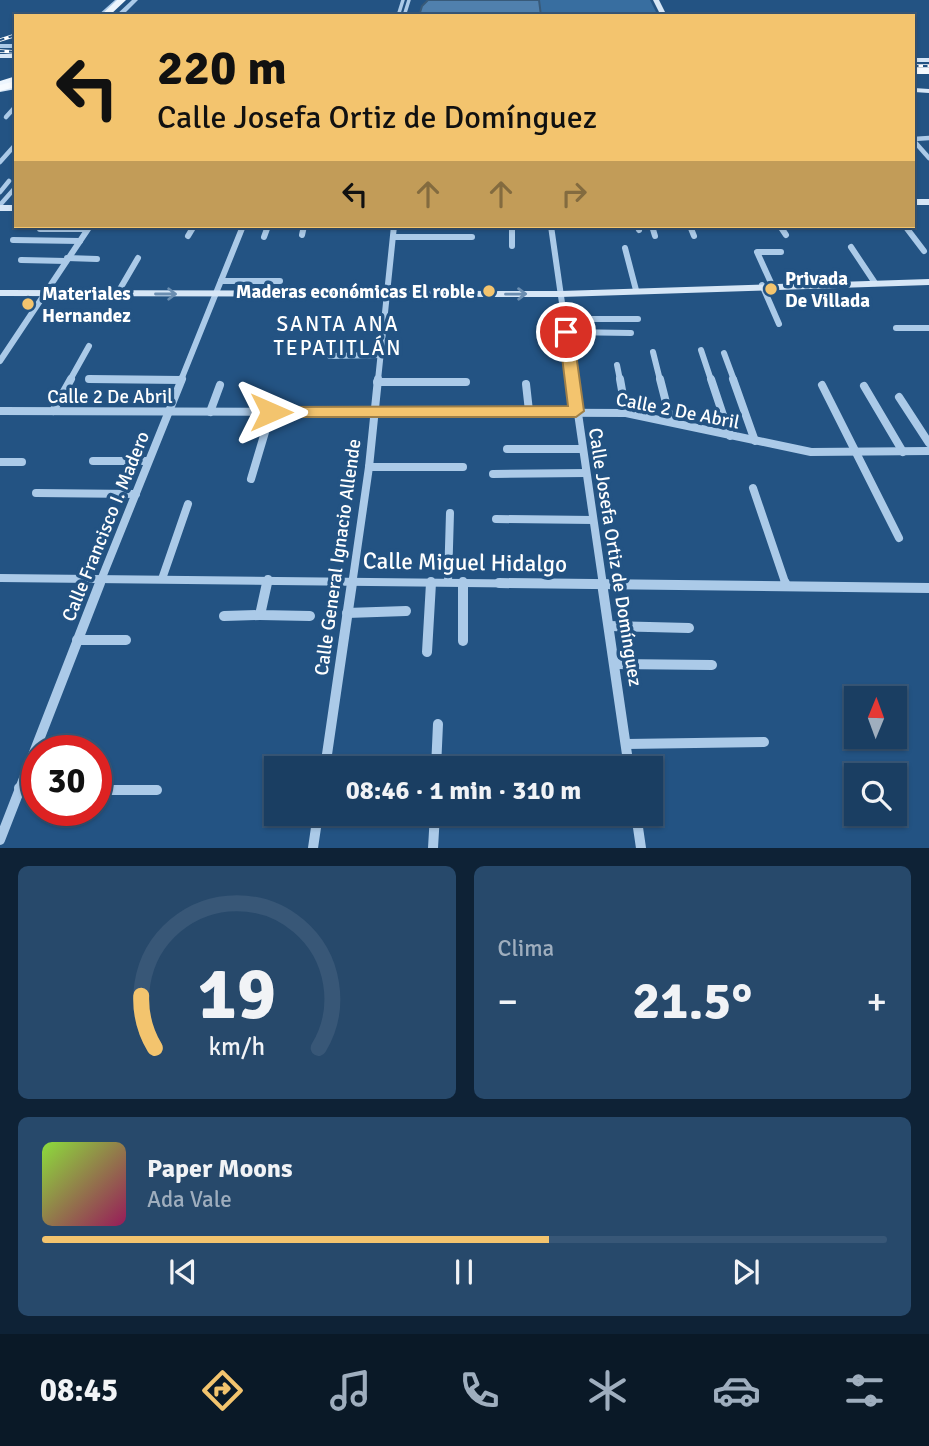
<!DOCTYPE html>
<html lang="es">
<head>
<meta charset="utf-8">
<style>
  :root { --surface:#1a3e62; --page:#27496b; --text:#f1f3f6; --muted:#9faebe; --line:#385777; --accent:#f3c46e }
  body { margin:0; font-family:Signika,sans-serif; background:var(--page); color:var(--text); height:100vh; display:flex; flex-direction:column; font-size:26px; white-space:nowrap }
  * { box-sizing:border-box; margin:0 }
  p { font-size:23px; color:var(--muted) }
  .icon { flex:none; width:38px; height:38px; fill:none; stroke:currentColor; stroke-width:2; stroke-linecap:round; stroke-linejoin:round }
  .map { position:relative; height:848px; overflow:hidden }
  .details { display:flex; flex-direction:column; gap:18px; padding:18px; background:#0e2236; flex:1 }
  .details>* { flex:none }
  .top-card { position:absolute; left:14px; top:14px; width:901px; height:214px; border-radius:0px; box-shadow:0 2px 5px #0004,0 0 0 2px var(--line); background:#f3c46e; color:#111; overflow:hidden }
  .needle { width:46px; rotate:1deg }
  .fabs { position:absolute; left:844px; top:686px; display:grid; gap:14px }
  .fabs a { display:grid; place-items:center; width:63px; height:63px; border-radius:0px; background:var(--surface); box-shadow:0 2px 5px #0004,0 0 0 2px var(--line); font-size:35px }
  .speed { position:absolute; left:21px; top:735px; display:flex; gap:14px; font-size:35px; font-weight:700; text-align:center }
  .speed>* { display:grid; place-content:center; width:91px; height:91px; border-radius:50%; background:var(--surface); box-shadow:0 2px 5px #0004,0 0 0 2px var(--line); line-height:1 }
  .speed .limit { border:10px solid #d22; background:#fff; color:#111 }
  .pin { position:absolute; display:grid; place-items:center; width:60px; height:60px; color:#fff; margin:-30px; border:4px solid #fff; border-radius:50%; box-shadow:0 2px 7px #0007 }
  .me { position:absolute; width:77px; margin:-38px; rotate:90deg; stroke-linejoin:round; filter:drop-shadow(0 0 5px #0008) }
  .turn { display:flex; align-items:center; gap:24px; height:147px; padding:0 28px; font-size:32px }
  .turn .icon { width:91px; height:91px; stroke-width:2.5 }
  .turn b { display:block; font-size:49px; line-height:60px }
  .lanes { display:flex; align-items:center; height:66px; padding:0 28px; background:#0003; justify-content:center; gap:35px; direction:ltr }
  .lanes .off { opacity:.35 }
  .big { font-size:52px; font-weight:800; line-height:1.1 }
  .details .card { flex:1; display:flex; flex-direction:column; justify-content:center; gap:10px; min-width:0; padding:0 24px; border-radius:10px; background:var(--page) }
  .details .dial { align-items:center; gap:0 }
  .dial svg { height:182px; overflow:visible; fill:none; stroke:var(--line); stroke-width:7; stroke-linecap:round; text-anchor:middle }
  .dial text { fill:var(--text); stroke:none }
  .song { display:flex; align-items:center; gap:21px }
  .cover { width:84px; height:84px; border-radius:10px; background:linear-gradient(135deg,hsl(90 70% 55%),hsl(330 70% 35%)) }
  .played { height:7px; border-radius:4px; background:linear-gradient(90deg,var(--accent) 60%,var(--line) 60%) }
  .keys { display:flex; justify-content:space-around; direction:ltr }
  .heat { display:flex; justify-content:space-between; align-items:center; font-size:38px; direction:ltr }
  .details .tiles { flex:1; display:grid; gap:18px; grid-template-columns:1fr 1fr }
  .card:last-child { grid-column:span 2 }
  .trip { position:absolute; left:264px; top:756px; width:399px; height:70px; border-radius:0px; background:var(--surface); box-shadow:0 2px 5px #0004,0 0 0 2px var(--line); font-weight:800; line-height:70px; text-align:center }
  .menu { display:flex; height:112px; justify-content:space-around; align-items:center; background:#0a1927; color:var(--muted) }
  .menu .icon { width:49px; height:49px }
  .menu .current { color:var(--accent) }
  .menu b { font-size:32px; color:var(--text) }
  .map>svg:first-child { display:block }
  .green { fill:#386ea0 }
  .building { fill:#5080ad; stroke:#385a79; stroke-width:2 }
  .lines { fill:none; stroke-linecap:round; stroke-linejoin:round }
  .minor-far4 { stroke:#abcae8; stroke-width:3.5 }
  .minor-far3 { stroke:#abcae8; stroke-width:4.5 }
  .minor-far2 { stroke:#abcae8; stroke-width:6 }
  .minor-far1 { stroke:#abcae8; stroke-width:8 }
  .minor { stroke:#abcae8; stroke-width:10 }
  .tertiary { fill:#abcae8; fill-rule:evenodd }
  .secondary { fill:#d6e6f6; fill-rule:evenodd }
  .primary { fill:#edf5fd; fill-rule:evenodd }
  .trunk { fill:#f6fafe; fill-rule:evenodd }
  .rail-casing { stroke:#fff; stroke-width:3.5 }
  .rail { stroke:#235383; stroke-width:2; stroke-dasharray:4.5; stroke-linecap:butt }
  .oneway { stroke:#6b8eb1 }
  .route { fill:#f3c46e; stroke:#9e7f48; stroke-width:2 }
  .poi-dot { fill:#f3c46e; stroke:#235383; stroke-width:2.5 }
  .labels { text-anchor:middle; stroke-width:7; stroke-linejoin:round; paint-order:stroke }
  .poi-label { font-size:19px; font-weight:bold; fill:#fff; stroke:#235383; text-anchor:start }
  .street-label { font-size:19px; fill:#fff; stroke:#235383 }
  .neighbourhood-label { font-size:21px; letter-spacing:2px; fill:#fff; stroke:#235383 }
  .near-street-label { font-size:23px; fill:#fff; stroke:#235383 }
</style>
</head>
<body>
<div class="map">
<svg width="929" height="848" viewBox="0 0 929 848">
  <rect width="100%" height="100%" fill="#235383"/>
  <polygon class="green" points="537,0 650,0 658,16 539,16"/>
  <polygon class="building" points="428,0 539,0 541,16 419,16 422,6"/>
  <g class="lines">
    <g class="minor-far4">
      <polyline points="398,16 403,0"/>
      <polyline points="404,16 409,0"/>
    </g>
    <g class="minor-far3">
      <polyline points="6,117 16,106"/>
      <polyline points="914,139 929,138"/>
      <polyline points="914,141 929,158"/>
      <polyline points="0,162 16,144"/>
      <polyline points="0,192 9,181"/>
      <polyline points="0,205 15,188"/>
    </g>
    <g class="minor-far2">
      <polyline points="512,226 512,246"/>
      <polyline points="551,226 573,380"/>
      <polyline points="637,226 639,230"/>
      <polyline points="652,226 655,236"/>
      <polyline points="690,226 694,236"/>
      <polyline points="780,226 786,235"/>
      <polyline points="905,226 924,251"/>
      <polyline points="40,229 87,229"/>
      <polyline points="302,235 304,226"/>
      <polyline points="188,236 194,226"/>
      <polyline points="264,237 268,226"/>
      <polyline points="393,237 472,237"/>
      <polyline points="13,240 80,241"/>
      <polyline points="851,247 875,283"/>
      <polyline points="625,248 636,290"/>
      <polyline points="67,258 97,259"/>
      <polyline points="21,260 66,261"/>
      <polyline points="221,281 280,281"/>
      <polyline points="762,285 779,324"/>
      <polyline points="772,285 757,252 781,252"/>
      <polyline points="117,294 138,258"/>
      <polyline points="564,319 638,319"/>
      <polyline points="896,328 929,328"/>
      <polyline points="566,332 631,333"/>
      <polyline points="701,350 711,380"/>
      <polyline points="653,352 660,380"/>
      <polyline points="724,353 734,380"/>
      <polyline points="330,356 380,355"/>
      <polyline points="0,361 90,226"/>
      <polyline points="617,365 620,380"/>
      <polyline points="89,379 181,380"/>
      <polyline points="70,380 89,346"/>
      <polyline points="181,380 243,226"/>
      <polyline points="378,380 394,226"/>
    </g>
    <g class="minor-far1">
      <polyline points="89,379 181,380"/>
      <polyline points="573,379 603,585"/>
      <polyline points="620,379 626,413"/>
      <polyline points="660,379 671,422"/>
      <polyline points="711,379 730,436"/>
      <polyline points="733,379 755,441"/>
      <polyline points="377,382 466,382"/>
      <polyline points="526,384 529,411"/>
      <polyline points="822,385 899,538"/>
      <polyline points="864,386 903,452"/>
      <polyline points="899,397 929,443"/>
      <polyline points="0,411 626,413 811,452 929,451"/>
      <polyline points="53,411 71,379"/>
      <polyline points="210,412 220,385"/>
      <polyline points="507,449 582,449"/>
      <polyline points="93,461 148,461"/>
      <polyline points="0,462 22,462"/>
      <polyline points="369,467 463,467"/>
      <polyline points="493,474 586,473"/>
      <polyline points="251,479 271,412"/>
      <polyline points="753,488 786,585"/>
      <polyline points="36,493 136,494"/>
      <polyline points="496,519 593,520"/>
      <polyline points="0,578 662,585"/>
      <polyline points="162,579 188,504"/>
      <polyline points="448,581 450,513"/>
      <polyline points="463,581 463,585"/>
      <polyline points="99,585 182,379"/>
      <polyline points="267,585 268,579"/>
      <polyline points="352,585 369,467 378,379"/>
      <polyline points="431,585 431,581"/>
    </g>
    <g class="minor">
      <polyline points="267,583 260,615 310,616"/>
      <polyline points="463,583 463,641"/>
      <polyline points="499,583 929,588"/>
      <polyline points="602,583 629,768"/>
      <polyline points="785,583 786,586"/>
      <polyline points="347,613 406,611"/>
      <polyline points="224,616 260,615"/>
      <polyline points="609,626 689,628"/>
      <polyline points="77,640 126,640"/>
      <polyline points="427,652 431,583"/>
      <polyline points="615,664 712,665"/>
      <polyline points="626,744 764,742"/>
      <polyline points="325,768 352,583"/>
      <polyline points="436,768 438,724"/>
      <polyline points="19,788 37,789"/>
      <polyline points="96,790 157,790"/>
      <polyline points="636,814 641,848"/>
      <polyline points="0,840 100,583"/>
      <polyline points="313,848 318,814"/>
      <polyline points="433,848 435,814"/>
    </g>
    <g class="tertiary">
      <polygon points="115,0 121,0 104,16 97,16"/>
      <polygon points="132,0 138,0 122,16 115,16"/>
      <rect x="0" y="44" width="16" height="4"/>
    </g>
    <g class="secondary">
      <polygon points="653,0 659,0 667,16 661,16"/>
      <rect x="0" y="54" width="16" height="4"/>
      <rect x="914" y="58" width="15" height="4"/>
      <polygon points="16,85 16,89 0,92 0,88"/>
      <polygon points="914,88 929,89 929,93 914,92"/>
      <rect x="914" y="199" width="15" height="6"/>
      <rect x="0" y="205" width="16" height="6"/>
      <polygon points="929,279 929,285 561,297 0,296 0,290 561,291"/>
    </g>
    <g class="primary">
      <polygon points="117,0 126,0 109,16 100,16"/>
      <polygon points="16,76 16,82 0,87 0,81"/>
    </g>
    <g class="trunk">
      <rect x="914" y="68" width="15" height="6"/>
      <polygon points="16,81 16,87 0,91 0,85"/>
    </g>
    <defs>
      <g id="rail">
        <polyline points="0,40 16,35"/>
        <polyline points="0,51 16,52"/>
        <polyline points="914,66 929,66"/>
      </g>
    </defs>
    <use href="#rail" class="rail-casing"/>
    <use href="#rail" class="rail"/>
  </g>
  <defs><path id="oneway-shaft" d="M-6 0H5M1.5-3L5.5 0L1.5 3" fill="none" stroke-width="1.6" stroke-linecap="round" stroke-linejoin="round" transform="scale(1.75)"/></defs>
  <g class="oneway">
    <use href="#oneway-shaft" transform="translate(166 294)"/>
    <use href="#oneway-shaft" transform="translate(516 294) rotate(-1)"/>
  </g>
  <polygon class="route" points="566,328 573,332 584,411 576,417 271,417 264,412 271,407 568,406 559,332"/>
  <g class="poi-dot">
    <circle cx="771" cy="289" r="7"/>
    <circle cx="489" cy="291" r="7"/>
    <circle cx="28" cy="304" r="7"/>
  </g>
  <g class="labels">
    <g class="poi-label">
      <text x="785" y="285">Privada<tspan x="785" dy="22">De Villada</tspan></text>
      <text x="475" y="298" text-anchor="end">Maderas económicas El roble</text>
      <text x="42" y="300">Materiales<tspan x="42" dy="22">Hernandez</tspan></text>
    </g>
    <g class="street-label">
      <text x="110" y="403">Calle 2 De Abril</text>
      <text transform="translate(678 410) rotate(11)" y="7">Calle 2 De Abril</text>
      <text transform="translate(105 526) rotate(-68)" y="7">Calle Francisco I. Madero</text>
      <text transform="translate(337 557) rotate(-82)" y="7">Calle General Ignacio Allende</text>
      <text transform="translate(616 557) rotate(81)" y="7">Calle Josefa Ortiz de Domínguez</text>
    </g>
    <g class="neighbourhood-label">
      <text x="338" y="331">SANTA ANA<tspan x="338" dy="24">TEPATITLÁN</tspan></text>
    </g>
    <g class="near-street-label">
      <text transform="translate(465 562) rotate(1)" y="8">Calle Miguel Hidalgo</text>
    </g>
  </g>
</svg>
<div class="fabs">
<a><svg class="needle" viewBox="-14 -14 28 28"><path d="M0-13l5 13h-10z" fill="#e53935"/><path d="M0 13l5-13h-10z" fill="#9faebe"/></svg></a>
<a><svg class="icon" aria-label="search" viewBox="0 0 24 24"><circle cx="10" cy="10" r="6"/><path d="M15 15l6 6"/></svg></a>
</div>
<div class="speed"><div class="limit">30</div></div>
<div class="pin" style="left:566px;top:332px;background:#d93025"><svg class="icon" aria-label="arrive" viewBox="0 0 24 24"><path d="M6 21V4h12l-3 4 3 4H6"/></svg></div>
<svg class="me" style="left:271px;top:412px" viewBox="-20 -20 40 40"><path d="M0-17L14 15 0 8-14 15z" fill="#f3c46e" stroke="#fff" stroke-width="4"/></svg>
<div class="trip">08:46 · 1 min · 310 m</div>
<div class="top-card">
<div class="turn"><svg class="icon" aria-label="left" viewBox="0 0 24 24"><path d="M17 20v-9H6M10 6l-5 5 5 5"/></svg><div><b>220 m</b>Calle Josefa Ortiz de Domínguez</div></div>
<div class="lanes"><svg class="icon" aria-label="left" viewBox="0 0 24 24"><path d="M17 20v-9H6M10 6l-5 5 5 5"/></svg><svg class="icon off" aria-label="ahead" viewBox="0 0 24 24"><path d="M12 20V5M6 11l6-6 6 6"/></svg><svg class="icon off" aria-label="ahead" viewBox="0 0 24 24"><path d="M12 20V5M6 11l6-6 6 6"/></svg><svg class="icon off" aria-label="right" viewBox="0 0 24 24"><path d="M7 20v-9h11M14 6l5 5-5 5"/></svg></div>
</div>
</div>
<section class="details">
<div class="tiles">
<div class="card dial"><svg viewBox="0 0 100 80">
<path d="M14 69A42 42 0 1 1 86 69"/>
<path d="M14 69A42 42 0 0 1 8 46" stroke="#f3c46e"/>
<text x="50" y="56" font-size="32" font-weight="700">19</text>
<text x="50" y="72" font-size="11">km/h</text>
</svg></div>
<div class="card"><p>Clima</p>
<div class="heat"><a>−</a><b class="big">21.5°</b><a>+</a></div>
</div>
<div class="card">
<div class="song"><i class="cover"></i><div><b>Paper Moons</b><p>Ada Vale</p></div></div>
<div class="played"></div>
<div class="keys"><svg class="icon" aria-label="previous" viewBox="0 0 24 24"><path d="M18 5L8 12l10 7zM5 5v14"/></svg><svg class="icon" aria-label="pause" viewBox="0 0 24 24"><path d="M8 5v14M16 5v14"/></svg><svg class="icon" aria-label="next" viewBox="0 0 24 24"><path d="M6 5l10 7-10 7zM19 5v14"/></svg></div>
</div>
</div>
</section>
<nav class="menu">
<b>08:45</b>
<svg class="icon current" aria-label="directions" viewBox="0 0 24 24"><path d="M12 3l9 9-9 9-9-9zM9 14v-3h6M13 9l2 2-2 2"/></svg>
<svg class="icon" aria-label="music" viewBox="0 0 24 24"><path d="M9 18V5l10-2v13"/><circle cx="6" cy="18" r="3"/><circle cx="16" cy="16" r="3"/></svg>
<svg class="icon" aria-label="phone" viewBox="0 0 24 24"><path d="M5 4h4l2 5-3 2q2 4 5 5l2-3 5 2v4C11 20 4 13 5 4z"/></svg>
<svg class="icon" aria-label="climate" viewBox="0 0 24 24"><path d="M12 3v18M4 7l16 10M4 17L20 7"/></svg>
<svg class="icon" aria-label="car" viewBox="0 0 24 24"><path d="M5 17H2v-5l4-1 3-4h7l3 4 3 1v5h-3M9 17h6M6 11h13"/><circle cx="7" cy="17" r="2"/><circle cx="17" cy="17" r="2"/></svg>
<svg class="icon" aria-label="filters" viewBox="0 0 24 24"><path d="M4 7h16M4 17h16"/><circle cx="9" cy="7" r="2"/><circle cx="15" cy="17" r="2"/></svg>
</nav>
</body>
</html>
